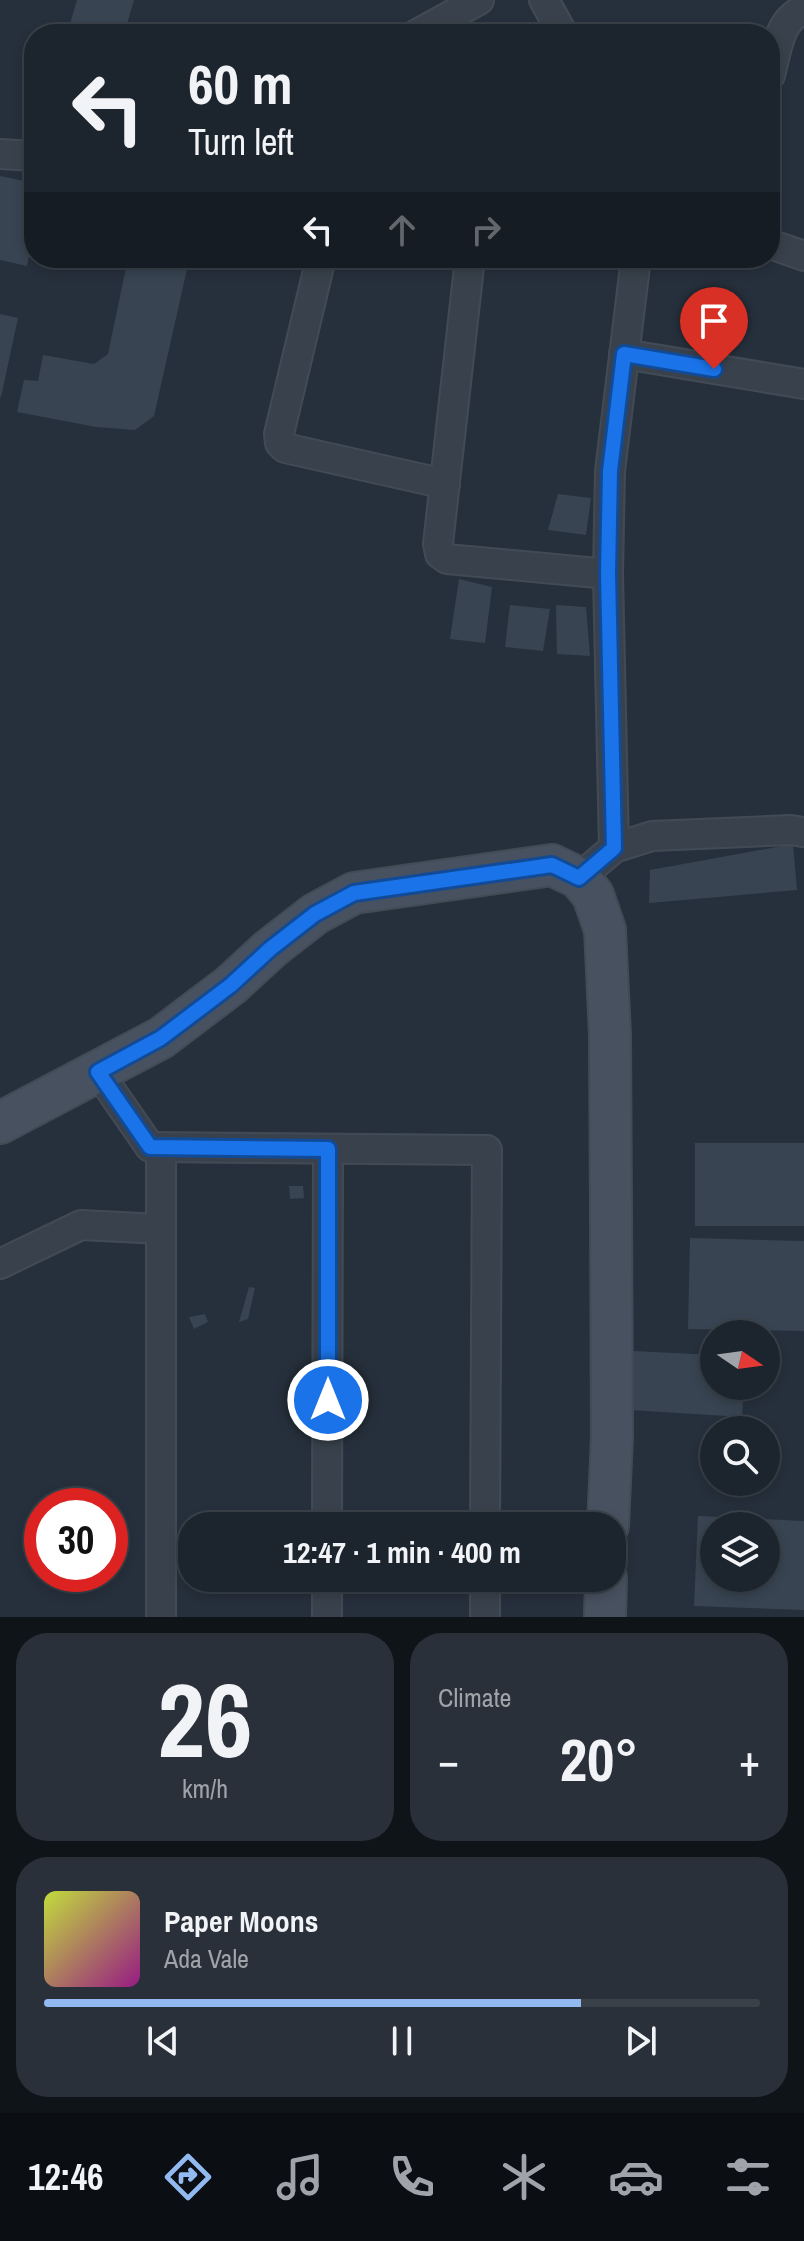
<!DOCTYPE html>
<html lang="en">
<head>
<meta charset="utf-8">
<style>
  :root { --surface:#1c242d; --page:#293039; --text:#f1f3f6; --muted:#a0a4aa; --line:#3a4149; --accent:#92baf0 }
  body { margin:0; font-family:"Archivo Narrow",sans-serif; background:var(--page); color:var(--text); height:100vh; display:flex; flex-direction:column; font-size:30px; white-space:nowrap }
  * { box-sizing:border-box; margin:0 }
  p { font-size:26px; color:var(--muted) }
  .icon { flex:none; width:44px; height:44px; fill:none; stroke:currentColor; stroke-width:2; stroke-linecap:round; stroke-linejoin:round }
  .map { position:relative; height:1617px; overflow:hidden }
  .drawer { display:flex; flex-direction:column; gap:16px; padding:16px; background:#0f1419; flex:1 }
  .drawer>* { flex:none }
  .banner { position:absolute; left:24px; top:24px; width:756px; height:244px; border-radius:32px; box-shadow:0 4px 12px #0003,0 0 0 2px var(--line); background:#1c242d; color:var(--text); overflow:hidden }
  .needle { width:52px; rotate:103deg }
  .fabs { position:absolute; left:700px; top:1320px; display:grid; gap:16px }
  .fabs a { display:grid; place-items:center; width:80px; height:80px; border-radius:50%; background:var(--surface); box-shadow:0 4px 12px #0003,0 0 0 2px var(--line); font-size:40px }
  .speed { position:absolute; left:24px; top:1488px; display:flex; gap:16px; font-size:40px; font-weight:700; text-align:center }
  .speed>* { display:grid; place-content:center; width:104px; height:104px; border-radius:50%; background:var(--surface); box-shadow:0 4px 12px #0003,0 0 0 2px var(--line); line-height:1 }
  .speed .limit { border:12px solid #d22; background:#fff; color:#111 }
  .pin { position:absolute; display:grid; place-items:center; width:68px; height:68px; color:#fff; margin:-82px -34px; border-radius:50% 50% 50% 0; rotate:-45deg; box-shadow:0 0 8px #0007 }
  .pin .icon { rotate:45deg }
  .me { position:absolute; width:88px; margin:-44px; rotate:0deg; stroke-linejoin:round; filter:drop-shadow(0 0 6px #0008) }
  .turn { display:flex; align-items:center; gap:28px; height:168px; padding:0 32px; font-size:36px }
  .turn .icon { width:104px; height:104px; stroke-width:2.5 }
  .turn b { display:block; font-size:56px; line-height:68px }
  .lanes { display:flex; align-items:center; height:76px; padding:0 32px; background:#0003; justify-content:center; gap:40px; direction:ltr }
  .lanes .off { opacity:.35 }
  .big { font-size:60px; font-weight:800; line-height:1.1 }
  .drawer .tile { flex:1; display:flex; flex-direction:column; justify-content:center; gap:12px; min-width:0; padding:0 28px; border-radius:32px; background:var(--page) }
  .drawer .dial { align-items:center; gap:0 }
  .dial b { font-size:104px; line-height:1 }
  .song { display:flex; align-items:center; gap:24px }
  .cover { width:96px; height:96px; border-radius:12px; background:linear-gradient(135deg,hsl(70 70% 55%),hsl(310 70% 35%)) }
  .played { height:8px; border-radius:4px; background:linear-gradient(90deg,var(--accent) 75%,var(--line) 75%) }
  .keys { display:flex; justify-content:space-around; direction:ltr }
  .heat { display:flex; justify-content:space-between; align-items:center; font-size:44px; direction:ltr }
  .drawer .tiles { flex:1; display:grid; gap:16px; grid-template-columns:1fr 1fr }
  .tile:last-child { grid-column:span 2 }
  .trip { position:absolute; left:178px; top:1512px; width:448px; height:80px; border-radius:32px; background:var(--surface); box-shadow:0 4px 12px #0003,0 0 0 2px var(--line); font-weight:800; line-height:80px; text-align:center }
  .tab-bar { display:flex; height:128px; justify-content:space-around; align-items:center; background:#0b0e12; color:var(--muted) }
  .tab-bar .icon { width:56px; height:56px }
  .tab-bar .current { color:var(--accent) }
  .tab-bar b { font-size:36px; color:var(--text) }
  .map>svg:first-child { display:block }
  .building { fill:#384452; fill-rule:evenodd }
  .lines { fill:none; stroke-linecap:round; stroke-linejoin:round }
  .street-casing { stroke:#424b55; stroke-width:32 }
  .secondary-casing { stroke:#424b55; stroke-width:44 }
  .street { stroke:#39424c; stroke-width:28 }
  .secondary { stroke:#48515f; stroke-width:40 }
  .route-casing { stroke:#114b97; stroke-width:20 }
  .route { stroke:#1a73e8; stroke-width:14 }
</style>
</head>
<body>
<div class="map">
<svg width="804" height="1617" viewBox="0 0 804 1617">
  <rect width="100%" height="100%" fill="#26303c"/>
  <g class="building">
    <polygon points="77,0 134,0 124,34 67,34"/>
    <polygon points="0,176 34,183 34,231 27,266 0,260"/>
    <polygon points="128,258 187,269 154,416 135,430 96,427 17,412 24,380 38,381 43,355 94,364 108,354"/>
    <polygon points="0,314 18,318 1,397 0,397"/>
    <polygon points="558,494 591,498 586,535 548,530"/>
    <polygon points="459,579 492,587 485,643 450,639"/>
    <polygon points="510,605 550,609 543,651 505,647"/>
    <polygon points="556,605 586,607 590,656 557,654"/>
    <polygon points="793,844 797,890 649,903 650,870"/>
    <rect x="695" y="1143" width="109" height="83"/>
    <polygon points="289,1186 303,1186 304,1198 290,1199"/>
    <polygon points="690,1238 804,1241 804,1331 688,1329"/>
    <polygon points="249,1287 255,1288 248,1319 239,1322"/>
    <polygon points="205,1314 208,1322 194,1329 189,1317"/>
    <polygon points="633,1351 714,1355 714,1386 744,1386 742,1417 630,1410"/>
    <path d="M 698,1516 L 804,1521 L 804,1610 L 694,1606 ZM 714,1526 L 766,1526 L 766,1578 L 714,1578 Z"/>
  </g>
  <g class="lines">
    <defs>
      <g id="street">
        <polyline points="544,0 563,34"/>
        <polyline points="417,34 479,0"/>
        <path d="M 770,75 C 777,52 778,19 804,10"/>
        <polyline points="0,154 34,156"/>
        <polyline points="770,244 804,256"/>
        <polyline points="321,258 279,434 280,443 285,448 445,484"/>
        <polyline points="470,258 438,544 440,554 447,559 608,574"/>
        <polyline points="624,354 804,384"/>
        <polyline points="614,848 608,574 610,471 636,258"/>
        <polyline points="579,878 614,848 652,836 791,830 803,832"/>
        <polyline points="98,1072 150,1147 487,1150 485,1526"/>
        <polyline points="0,1264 81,1225 161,1229"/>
        <polyline points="327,1526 328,1149"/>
        <polyline points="161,1617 161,1147"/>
        <polyline points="327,1617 327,1578"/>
        <polyline points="485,1617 485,1578"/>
      </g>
      <g id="secondary">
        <polyline points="0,1123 161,1038 231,985 270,949 315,914 354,893 552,865 579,878 593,895 605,930 610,1035 611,1210 612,1437 608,1526"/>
        <polyline points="605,1617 606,1578"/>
      </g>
    </defs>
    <use href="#street" class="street-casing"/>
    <use href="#secondary" class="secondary-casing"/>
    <use href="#street" class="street"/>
    <use href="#secondary" class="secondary"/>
  </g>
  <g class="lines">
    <defs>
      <polyline id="route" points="328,1400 328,1149 150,1147 98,1072 161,1038 231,985 270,949 315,914 354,893 552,865 579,878 614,848 608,574 610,471 624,354 714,369"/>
    </defs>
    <use href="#route" class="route-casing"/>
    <use href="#route" class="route"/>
  </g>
</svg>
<div class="fabs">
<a><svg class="needle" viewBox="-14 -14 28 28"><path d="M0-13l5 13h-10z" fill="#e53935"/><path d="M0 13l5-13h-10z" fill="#a0a4aa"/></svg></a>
<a><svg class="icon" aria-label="search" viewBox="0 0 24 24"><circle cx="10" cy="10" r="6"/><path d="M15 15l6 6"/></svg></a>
<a><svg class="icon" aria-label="layers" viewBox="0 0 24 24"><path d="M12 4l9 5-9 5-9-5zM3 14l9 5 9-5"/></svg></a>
</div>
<div class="speed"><div class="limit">30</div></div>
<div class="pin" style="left:714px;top:369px;background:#d93025"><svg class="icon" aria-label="arrive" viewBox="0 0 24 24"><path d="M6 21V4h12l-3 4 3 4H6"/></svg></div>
<svg class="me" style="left:328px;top:1400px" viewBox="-20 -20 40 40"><circle r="17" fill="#1a73e8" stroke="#fff" stroke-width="3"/><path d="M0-11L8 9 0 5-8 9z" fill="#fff"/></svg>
<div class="trip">12:47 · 1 min · 400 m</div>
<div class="banner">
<div class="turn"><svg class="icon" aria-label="left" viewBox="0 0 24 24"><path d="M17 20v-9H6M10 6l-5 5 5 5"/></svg><div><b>60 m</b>Turn left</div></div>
<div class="lanes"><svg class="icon" aria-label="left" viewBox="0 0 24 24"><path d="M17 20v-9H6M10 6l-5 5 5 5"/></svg><svg class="icon off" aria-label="ahead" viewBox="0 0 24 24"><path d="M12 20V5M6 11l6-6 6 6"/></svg><svg class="icon off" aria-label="right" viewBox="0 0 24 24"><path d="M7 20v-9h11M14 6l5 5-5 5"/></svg></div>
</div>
</div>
<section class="drawer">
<div class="tiles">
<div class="tile dial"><b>26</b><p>km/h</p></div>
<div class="tile"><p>Climate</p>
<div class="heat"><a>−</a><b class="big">20°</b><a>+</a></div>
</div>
<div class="tile">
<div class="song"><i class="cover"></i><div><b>Paper Moons</b><p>Ada Vale</p></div></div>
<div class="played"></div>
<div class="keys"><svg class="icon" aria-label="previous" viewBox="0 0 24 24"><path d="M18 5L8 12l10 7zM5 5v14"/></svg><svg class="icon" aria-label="pause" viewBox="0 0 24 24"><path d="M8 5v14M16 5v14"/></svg><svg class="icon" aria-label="next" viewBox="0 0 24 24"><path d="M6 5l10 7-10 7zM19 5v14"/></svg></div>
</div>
</div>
</section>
<nav class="tab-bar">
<b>12:46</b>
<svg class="icon current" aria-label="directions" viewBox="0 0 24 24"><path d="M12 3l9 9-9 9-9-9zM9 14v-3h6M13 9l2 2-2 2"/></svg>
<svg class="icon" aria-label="music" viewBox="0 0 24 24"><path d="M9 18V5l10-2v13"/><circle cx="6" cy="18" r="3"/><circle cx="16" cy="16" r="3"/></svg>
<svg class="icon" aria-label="phone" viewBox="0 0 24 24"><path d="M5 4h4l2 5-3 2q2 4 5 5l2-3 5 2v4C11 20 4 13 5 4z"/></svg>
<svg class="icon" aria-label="climate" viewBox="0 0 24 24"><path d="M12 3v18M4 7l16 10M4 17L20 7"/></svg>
<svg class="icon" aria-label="car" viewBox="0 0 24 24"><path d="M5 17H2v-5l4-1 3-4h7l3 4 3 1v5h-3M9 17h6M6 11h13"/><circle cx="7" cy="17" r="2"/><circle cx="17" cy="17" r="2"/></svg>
<svg class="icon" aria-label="filters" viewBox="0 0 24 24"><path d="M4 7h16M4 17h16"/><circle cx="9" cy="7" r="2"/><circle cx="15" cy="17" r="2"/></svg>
</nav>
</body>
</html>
